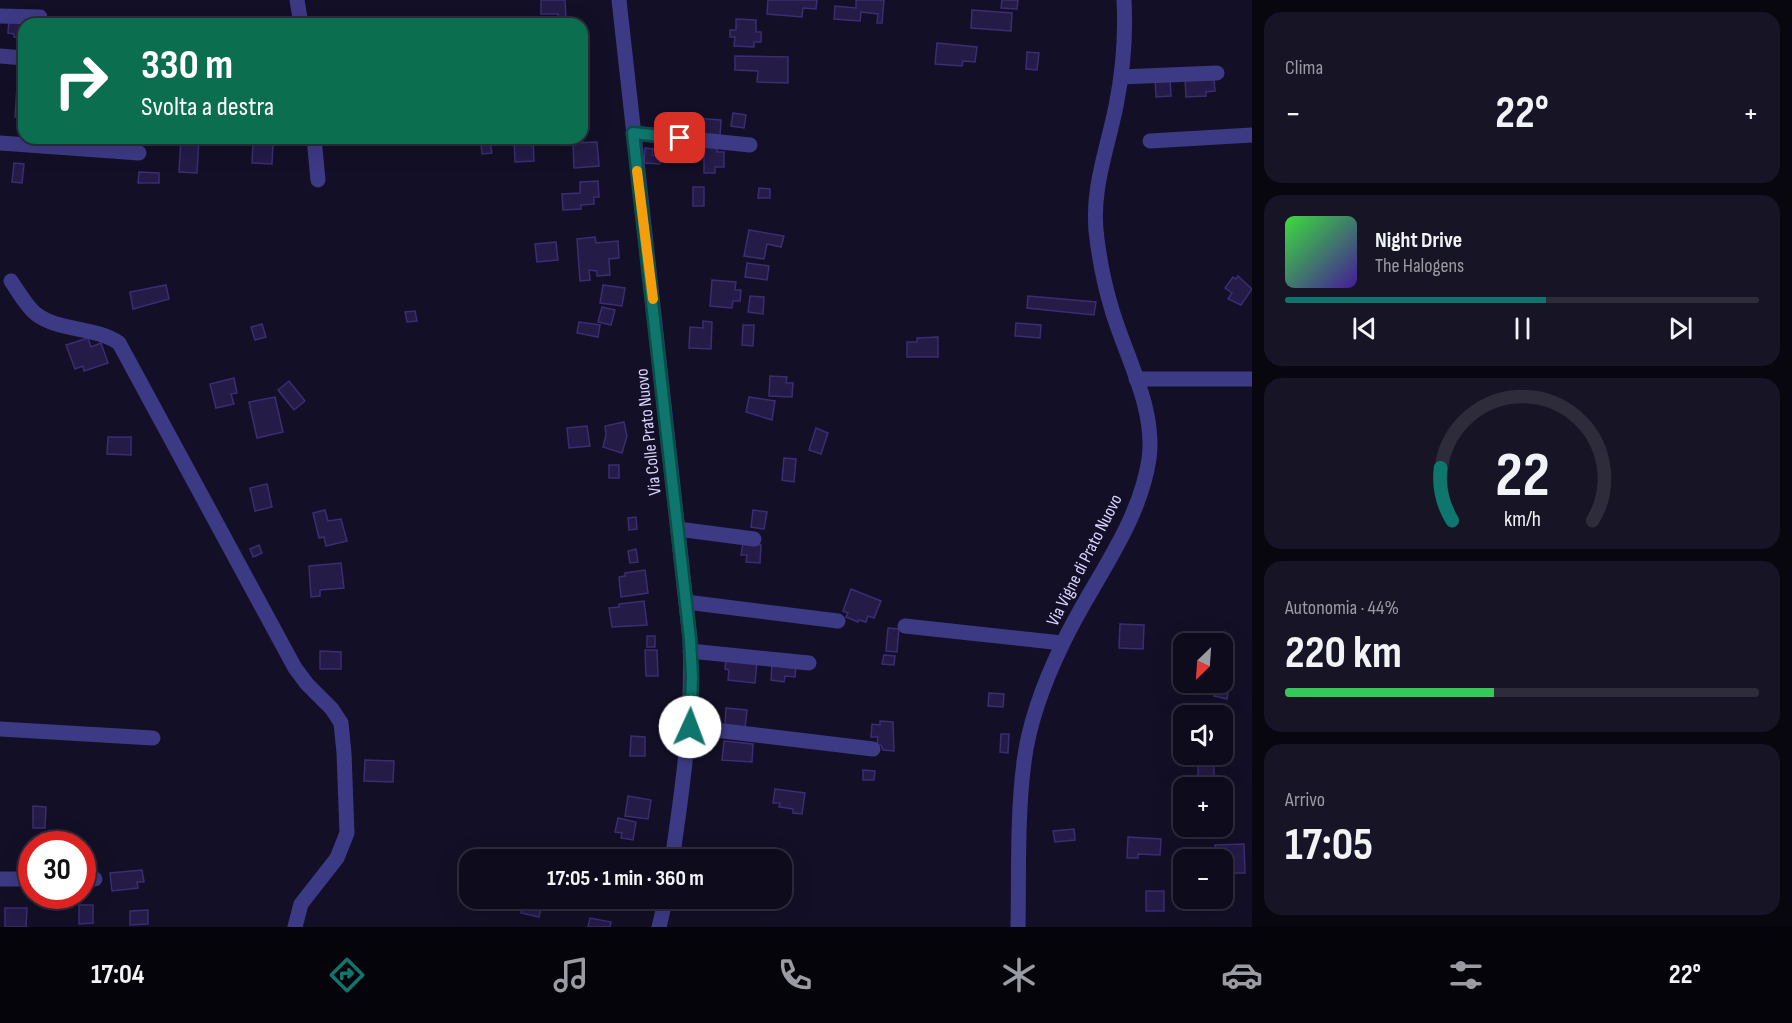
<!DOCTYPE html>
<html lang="it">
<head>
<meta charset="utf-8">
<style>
  :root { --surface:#0e0b1c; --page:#171425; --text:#f1f3f6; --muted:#9b9ba3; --line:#2e2b3b; --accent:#0f766e }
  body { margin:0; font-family:"Sofia Sans Condensed",sans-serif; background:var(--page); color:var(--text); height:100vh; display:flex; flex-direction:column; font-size:22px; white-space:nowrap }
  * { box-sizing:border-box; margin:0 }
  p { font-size:20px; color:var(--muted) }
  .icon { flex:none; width:33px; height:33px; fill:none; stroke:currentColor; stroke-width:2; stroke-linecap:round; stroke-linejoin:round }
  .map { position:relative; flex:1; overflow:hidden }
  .drawer { display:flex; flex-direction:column; gap:12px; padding:12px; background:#08060f; width:540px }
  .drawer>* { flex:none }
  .banner { position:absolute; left:18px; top:18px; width:570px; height:126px; border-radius:18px; box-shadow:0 6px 24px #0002,0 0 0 2px var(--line); background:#0b6e4f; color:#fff; overflow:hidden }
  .needle { width:39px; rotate:205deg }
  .buttons { position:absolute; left:1173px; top:633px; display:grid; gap:12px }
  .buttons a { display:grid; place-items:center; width:60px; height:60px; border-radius:12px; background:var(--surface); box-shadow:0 6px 24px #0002,0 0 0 2px var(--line); font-size:30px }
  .speed { position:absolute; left:18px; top:831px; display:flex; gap:12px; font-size:30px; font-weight:700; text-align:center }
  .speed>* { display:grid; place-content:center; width:78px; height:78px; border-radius:50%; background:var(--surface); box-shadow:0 6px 24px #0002,0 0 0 2px var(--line); line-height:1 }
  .speed .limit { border:9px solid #d22; background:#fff; color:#111 }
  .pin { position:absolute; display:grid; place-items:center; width:51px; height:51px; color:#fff; margin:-26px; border-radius:12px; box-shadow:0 3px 9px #0006 }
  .me { position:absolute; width:66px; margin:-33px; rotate:2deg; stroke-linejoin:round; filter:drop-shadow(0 0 4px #0008) }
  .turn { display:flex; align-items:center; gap:21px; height:126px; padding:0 24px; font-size:27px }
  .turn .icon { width:78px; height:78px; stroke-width:2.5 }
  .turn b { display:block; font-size:42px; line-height:51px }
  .big { font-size:45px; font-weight:700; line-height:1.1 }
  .drawer .tile { flex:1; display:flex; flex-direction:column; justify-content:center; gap:9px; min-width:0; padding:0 21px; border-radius:18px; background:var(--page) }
  .drawer .dial { align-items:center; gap:0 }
  .dial svg { height:156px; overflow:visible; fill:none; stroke:var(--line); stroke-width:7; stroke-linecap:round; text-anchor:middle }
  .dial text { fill:var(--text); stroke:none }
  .song { display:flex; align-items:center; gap:18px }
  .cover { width:72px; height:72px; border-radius:9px; background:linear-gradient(135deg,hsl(120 70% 55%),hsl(260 70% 35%)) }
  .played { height:6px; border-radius:3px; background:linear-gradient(90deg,var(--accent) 55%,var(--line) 55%) }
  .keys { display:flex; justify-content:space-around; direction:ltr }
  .heat { display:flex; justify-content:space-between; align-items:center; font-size:33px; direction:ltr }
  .charge { height:9px; border-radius:4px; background:linear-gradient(90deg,#34c759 44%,var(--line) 0) }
  .trip { position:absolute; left:459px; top:849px; width:333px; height:60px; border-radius:18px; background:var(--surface); box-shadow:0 6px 24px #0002,0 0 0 2px var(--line); font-weight:700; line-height:60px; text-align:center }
  .tabs { display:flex; height:96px; justify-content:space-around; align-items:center; background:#06040b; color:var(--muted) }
  .tabs .icon { width:42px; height:42px }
  .tabs .on { color:var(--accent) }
  .tabs b { font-size:27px; color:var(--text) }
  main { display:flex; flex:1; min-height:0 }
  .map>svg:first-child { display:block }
  .building { fill:#241b47; stroke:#3b2d73; stroke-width:1.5 }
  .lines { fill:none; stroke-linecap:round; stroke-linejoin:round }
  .minor { stroke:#3d3a85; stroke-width:15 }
  .route-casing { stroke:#0a4d48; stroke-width:15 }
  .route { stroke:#0f766e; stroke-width:10 }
  .slow { stroke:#f59e0b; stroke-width:10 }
  .labels { text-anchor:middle; stroke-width:6; stroke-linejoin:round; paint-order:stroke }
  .street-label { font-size:18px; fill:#d9d4ff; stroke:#130f26 }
</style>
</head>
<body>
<main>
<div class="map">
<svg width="1252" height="927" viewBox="0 0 1252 927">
  <rect width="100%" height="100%" fill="#130f26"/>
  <g class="building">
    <polygon points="541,0 565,0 566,18 558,18 558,14 541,14"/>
    <polygon points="768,0 817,0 816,9 803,8 802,17 767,14"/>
    <polygon points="856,0 884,0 882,23 877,23 878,14 861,12 860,21 834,19 835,6 856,8"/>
    <polygon points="1002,0 1018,0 1017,9 1001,8"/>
    <polygon points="972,10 1012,13 1011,31 971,28"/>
    <polygon points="9,18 24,24 24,38 14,37 14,34 8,33"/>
    <polygon points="736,19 756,20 756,32 761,32 761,42 754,42 754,47 734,46 735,37 730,37 730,30 736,30"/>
    <polygon points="937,43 977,47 975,62 963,61 962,66 935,64"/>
    <polygon points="1027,52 1039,53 1037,70 1026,69"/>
    <polygon points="735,56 788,57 788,83 757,82 758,71 735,70"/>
    <polygon points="1185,77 1214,79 1215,91 1206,92 1206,96 1186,97"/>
    <polygon points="1155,78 1170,78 1171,96 1156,97"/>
    <polygon points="17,86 24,86 24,118 15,117"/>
    <polygon points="733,113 746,115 744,128 731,126"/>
    <polygon points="694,118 721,120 720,137 693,134"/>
    <polygon points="181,138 199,138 197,173 179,172"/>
    <polygon points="514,138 533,138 534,161 515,162"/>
    <polygon points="253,141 273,142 272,164 252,163"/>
    <polygon points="597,142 599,166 574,168 573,143"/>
    <polygon points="490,143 492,153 482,154 481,144"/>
    <polygon points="704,147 717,147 717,152 724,152 724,167 715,167 715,173 704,173"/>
    <polygon points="645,148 653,149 652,155 660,156 660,164 644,163"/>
    <polygon points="14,163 24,164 22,183 12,182"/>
    <polygon points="139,172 159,173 159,183 138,183"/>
    <polygon points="598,181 599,197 594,197 594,204 581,205 581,209 563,210 562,194 580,193 580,182"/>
    <rect x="693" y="187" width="11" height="19"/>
    <polygon points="759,188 770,189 770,198 758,198"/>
    <polygon points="749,230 784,236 781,247 767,244 764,259 744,256"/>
    <polygon points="595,237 596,243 618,241 619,258 609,259 610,275 597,276 597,271 589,270 590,280 580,281 577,239"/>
    <polygon points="556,242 558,260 537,262 535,244"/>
    <polygon points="747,263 769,266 767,280 745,277"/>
    <polygon points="1238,276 1252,289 1241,305 1228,299 1232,293 1225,288 1233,277 1236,279"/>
    <polygon points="712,280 736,282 735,290 741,290 740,301 733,301 732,308 710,306"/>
    <polygon points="166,285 169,299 133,309 130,292"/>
    <polygon points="603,285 625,288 622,306 600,303"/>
    <polygon points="750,296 764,297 763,314 748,312"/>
    <polygon points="1028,296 1096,302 1094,315 1027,308"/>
    <polygon points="602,307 615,310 611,325 598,322"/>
    <polygon points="415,311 417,321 407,322 405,312"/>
    <polygon points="703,321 712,322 711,349 689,348 690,327 703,328"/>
    <polygon points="579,322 600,325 598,337 577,333"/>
    <polygon points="1016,323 1041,325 1040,338 1015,336"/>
    <polygon points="262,324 266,337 255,340 251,327"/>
    <polygon points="743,325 754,325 753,346 742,345"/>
    <polygon points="938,337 938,357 907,357 907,342 917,342 917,338"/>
    <polygon points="88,338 91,347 101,343 108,363 84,371 83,366 75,369 66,345"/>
    <polygon points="770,376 787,377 786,383 793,383 792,397 769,396"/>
    <polygon points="234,378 237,393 231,394 234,404 216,408 210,384"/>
    <polygon points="289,381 305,401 294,410 278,390"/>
    <polygon points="275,397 283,432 257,438 249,402"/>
    <polygon points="749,397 775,401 772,420 746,412"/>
    <polygon points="624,422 627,436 622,453 603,447 606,435 605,426"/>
    <polygon points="587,426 590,446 569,448 567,428"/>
    <polygon points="816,428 828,433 821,454 809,450"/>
    <polygon points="108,437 131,437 131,455 107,454"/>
    <polygon points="784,458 796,459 794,482 782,480"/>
    <rect x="609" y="465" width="10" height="13"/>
    <polygon points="267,484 272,507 255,511 250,488"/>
    <polygon points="325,510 328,521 341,519 347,541 326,546 324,537 319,538 313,513"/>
    <polygon points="753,510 767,512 764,529 751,527"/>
    <polygon points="636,517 637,529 629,530 628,518"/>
    <polygon points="743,543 761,545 760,563 746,562 747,555 741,555"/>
    <polygon points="259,545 262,553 253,557 250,549"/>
    <polygon points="636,549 638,562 630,563 628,551"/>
    <polygon points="341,563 344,588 320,590 320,596 311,597 309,566"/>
    <polygon points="645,570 648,593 621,597 619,577 625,576 625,573"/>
    <polygon points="851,589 881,601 874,618 868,616 866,622 859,620 858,622 846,617 848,613 843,611"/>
    <polygon points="644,601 647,625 612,627 609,608 619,607 619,604"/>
    <polygon points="1120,624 1144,625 1143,649 1119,648"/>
    <polygon points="888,628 899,629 897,652 886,651"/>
    <rect x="647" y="636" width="8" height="11"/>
    <polygon points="645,650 657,650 658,676 646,676"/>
    <polygon points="320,651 341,652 341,669 320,669"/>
    <polygon points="884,655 895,656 894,665 882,664"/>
    <polygon points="726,658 757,661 755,683 728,680 729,670 725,669"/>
    <polygon points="772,664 796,666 795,677 785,676 784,682 771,680"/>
    <polygon points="1222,672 1231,674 1227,699 1214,696 1215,691 1195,687 1196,682 1222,682"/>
    <polygon points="989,693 1004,694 1003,707 988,706"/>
    <polygon points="726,708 747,710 745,728 725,726"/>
    <polygon points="880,721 893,722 894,751 883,750 881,745 877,745 878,737 871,737 872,724 880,725"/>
    <polygon points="1001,734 1009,734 1008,753 1000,752"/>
    <polygon points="631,736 645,737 645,756 630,756"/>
    <polygon points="724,741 753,744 752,762 722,760"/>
    <polygon points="365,760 394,761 393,782 364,781"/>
    <rect x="1198" y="765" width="16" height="16"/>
    <polygon points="863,770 875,771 874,780 863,780"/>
    <polygon points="775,789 805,793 802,814 793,813 793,809 779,807 780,803 773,803"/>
    <polygon points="628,796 651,800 648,819 625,816"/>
    <polygon points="33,806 46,807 45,828 33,828"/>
    <polygon points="618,818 636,822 633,840 621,838 622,833 615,832"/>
    <polygon points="1074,829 1075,840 1055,842 1053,831"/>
    <polygon points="1128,837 1161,839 1160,855 1138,854 1138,858 1127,858"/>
    <polygon points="1244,844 1245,873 1222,873 1222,860 1216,860 1215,845"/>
    <polygon points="734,848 746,850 746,860 721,860 721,856 733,857"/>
    <polygon points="142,870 144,882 137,882 138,888 112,891 110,873"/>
    <rect x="1146" y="891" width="18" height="20"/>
    <polygon points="531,898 543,899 539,917 521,913 523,900 530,902"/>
    <polygon points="730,898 746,898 745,905 730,904"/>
    <polygon points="79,905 93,905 93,923 79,924"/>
    <polygon points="5,908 27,908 26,927 5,927"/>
    <polygon points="148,910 148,924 130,925 130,911"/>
    <polygon points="590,918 611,922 610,927 588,927"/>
  </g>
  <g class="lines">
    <g class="minor">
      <polyline points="297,0 301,24"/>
      <path d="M 619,0 L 690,639 C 693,714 683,786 672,860"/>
      <polyline points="0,16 40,17"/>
      <polyline points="0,56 24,58"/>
      <polyline points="1121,77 1217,73"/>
      <polyline points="633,133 750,145"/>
      <polyline points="314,138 318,180"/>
      <polyline points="1150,141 1252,135"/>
      <polyline points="0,143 139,153"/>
      <path d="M 11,281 C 18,291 26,306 36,314 C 60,332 94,326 119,343 L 295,668 L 307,684 L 332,709 L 341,723 L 344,753 L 347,833 L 337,858 L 301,904 L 295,927"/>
      <polyline points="1136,379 1252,379"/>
      <polyline points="678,529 754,539"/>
      <polyline points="686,602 838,621"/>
      <polyline points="905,626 1062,643"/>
      <polyline points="690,651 809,663"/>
      <polyline points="690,727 873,749"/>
      <polyline points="0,729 153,738"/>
      <polyline points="0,879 32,879"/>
      <polyline points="82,879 95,879"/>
      <polyline points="659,927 666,898"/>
      <path d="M 1018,927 C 1019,873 1017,816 1024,762 C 1029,722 1045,680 1063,643 C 1091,583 1139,526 1149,459 C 1156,409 1126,357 1112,310 C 1105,287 1100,263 1097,239 C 1090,192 1107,151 1116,106 C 1123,71 1126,36 1124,0"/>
    </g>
  </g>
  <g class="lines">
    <defs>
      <polyline id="route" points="680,138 633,133 690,639 692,677 690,727"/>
    </defs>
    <use href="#route" class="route-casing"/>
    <use href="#route" class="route"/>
    <polyline class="slow" points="637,171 653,299"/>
  </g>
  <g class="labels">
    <g class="street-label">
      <text transform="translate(648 432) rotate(-96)" y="6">Via Colle Prato Nuovo</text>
      <text transform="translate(1084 560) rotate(-63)" y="6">Via Vigne di Prato Nuovo</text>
    </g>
  </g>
</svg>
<div class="buttons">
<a><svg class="needle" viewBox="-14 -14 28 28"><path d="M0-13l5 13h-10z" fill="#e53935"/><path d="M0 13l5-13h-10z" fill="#9b9ba3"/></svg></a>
<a><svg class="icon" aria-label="sound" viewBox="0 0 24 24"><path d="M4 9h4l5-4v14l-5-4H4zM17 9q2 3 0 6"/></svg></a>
<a>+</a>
<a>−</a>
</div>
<div class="speed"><div class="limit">30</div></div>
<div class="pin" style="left:680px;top:138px;background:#d93025"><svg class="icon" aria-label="arrive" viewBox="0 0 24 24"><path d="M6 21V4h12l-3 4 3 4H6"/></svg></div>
<svg class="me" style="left:690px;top:727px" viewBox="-20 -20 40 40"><circle r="19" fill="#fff"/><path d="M0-13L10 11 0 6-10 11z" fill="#0f766e"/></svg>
<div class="trip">17:05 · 1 min · 360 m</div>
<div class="banner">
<div class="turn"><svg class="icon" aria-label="right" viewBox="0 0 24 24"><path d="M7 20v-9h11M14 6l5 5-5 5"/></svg><div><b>330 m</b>Svolta a destra</div></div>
</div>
</div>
<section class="drawer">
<div class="tile"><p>Clima</p>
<div class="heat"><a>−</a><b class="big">22°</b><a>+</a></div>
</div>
<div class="tile">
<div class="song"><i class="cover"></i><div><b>Night Drive</b><p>The Halogens</p></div></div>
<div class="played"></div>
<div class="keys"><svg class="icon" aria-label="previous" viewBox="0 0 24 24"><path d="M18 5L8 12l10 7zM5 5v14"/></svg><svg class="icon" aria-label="pause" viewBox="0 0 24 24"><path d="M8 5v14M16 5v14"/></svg><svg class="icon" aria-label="next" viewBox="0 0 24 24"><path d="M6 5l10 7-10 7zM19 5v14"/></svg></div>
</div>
<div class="tile dial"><svg viewBox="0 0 100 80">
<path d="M14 69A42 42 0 1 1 86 69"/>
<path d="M14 69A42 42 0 0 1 8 42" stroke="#0f766e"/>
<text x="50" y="56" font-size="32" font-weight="700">22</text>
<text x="50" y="72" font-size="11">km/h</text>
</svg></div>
<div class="tile"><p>Autonomia · 44%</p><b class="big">220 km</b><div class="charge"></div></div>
<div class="tile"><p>Arrivo</p><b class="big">17:05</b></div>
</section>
</main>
<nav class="tabs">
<b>17:04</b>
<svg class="icon on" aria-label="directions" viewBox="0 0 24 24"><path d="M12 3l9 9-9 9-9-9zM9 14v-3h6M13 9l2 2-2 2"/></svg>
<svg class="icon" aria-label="music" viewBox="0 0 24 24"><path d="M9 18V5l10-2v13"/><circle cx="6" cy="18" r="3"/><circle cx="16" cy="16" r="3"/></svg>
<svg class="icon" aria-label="phone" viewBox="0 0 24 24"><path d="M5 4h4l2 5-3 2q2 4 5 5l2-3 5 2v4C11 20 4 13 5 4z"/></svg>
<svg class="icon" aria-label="climate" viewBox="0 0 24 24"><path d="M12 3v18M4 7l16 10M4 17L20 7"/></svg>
<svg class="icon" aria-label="car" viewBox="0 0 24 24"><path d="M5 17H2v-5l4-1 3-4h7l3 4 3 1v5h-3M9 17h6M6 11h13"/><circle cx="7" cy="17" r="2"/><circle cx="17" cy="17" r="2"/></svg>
<svg class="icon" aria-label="filters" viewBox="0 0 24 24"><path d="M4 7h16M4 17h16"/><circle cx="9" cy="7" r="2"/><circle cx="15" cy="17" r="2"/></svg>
<b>22°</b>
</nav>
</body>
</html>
